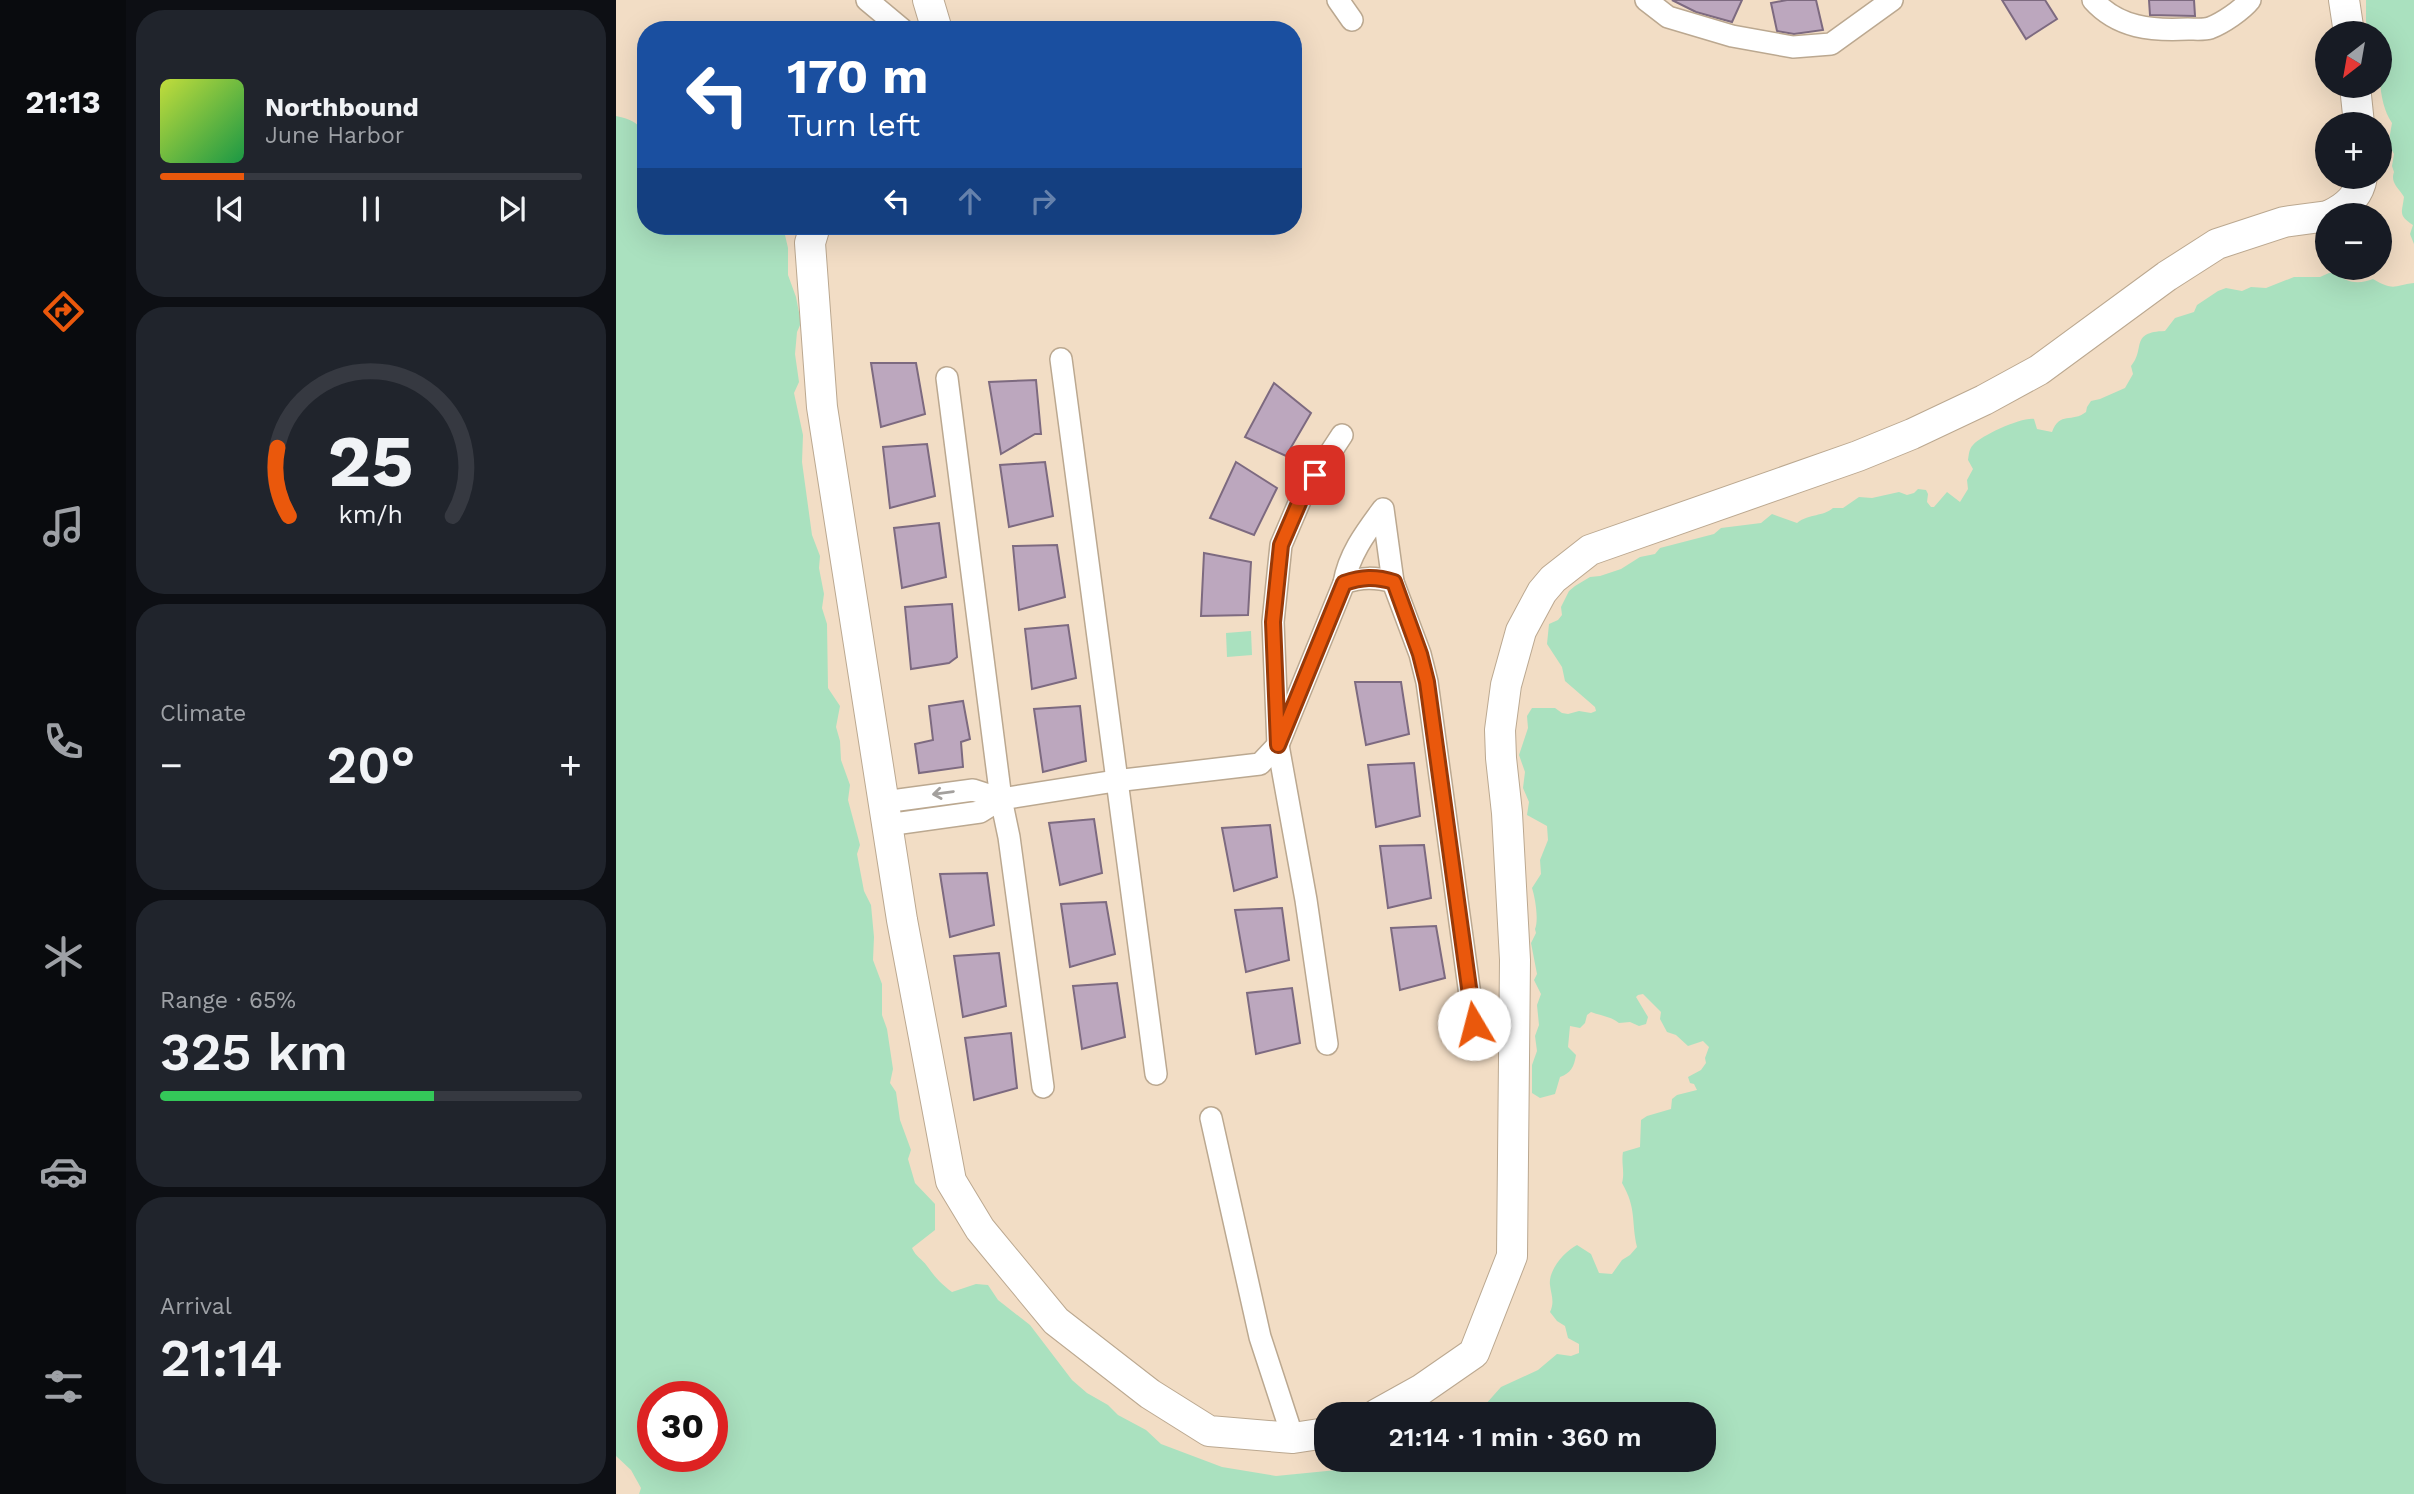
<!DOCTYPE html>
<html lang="en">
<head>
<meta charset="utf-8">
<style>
  :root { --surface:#171b24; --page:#20242c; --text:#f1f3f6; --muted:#9ea1a6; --line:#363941; --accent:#ea580c }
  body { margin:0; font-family:"Work Sans",sans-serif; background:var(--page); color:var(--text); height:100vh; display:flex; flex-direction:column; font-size:26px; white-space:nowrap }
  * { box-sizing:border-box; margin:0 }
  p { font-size:23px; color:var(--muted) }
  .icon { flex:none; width:38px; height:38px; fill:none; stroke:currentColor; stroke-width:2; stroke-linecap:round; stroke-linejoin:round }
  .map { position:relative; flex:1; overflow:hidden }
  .sheet { display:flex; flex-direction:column; gap:10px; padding:10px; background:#0d0f14; width:490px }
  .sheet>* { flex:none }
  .banner { position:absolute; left:21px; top:21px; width:665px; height:214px; border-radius:28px; box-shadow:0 7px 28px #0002; background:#1a4fa0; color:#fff; overflow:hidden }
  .needle { width:46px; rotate:211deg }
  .controls { position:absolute; left:1699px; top:21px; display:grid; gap:14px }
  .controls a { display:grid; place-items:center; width:77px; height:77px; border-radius:50%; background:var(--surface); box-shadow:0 7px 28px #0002; font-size:35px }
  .speed { position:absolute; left:21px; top:1381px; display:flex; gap:14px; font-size:35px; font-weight:700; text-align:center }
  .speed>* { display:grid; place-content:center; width:91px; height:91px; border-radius:50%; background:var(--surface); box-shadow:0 7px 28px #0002; line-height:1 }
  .speed .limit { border:10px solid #d22; background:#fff; color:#111 }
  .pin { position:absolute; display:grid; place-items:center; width:60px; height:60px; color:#fff; margin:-30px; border-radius:14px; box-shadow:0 4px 10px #0006 }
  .me { position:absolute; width:77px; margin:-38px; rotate:352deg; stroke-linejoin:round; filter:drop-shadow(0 0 5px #0008) }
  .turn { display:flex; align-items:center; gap:24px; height:147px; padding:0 35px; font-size:32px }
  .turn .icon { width:91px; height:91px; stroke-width:2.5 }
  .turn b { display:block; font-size:49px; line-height:60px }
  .lanes { display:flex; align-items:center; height:66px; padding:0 35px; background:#0003; justify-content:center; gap:35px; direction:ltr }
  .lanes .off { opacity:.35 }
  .big { font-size:52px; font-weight:600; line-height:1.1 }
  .sheet .tile { flex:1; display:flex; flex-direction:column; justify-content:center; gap:10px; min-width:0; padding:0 24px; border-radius:28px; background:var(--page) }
  .sheet .dial { align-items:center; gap:0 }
  .dial svg { height:182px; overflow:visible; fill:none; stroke:var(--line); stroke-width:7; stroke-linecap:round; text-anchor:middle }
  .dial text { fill:var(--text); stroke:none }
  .song { display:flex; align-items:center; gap:21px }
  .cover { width:84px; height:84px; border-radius:10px; background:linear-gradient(135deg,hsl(70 70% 55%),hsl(140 70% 35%)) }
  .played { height:7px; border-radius:4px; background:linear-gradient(90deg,var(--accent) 20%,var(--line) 20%) }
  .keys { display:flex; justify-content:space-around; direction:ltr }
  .heat { display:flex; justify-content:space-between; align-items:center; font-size:38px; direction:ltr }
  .charge { height:10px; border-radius:5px; background:linear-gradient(90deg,#34c759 65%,var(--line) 0) }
  .trip { position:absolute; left:698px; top:1402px; width:402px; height:70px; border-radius:28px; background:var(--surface); box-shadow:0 7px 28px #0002; font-weight:600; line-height:70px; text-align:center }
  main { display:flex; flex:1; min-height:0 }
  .menu { display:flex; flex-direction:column; width:126px; justify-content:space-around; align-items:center; background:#090b0e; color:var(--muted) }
  .menu .icon { width:49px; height:49px }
  .menu .current { color:var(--accent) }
  .menu b { font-size:32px; color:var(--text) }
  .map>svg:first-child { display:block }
  .green { fill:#aae1bf; fill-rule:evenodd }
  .building { fill:#bca7be; stroke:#7d6a80; stroke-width:2 }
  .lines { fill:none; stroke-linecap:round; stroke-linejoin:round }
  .street-casing { stroke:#bba890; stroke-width:24 }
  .secondary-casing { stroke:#bba890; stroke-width:32 }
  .street { stroke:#fff; stroke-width:21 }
  .secondary { stroke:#fff; stroke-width:30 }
  .oneway { stroke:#a3a09d }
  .route-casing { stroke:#983908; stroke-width:18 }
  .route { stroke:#ea580c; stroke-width:12 }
</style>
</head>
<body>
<main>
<nav class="menu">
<b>21:13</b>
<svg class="icon current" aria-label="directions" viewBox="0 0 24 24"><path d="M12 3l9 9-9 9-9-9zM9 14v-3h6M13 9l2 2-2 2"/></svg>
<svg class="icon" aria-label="music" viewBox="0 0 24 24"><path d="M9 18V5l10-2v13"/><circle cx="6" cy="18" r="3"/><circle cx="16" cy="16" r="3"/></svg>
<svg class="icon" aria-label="phone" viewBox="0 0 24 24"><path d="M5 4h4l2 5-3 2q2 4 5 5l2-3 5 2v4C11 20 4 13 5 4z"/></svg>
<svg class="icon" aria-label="climate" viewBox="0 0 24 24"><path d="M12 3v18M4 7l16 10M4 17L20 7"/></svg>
<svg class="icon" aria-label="car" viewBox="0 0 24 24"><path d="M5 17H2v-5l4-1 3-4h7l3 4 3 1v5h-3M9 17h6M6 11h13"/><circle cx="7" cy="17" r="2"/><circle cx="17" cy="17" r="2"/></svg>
<svg class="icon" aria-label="filters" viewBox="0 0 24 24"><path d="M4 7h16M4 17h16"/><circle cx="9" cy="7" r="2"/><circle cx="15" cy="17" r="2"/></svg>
</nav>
<section class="sheet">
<div class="tile">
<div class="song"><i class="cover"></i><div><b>Northbound</b><p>June Harbor</p></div></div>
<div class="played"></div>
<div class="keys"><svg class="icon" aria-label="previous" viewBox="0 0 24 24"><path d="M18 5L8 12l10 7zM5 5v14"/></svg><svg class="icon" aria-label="pause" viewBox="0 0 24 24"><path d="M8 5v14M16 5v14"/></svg><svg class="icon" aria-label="next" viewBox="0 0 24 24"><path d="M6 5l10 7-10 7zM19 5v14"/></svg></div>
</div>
<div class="tile dial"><svg viewBox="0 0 100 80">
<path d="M14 69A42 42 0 1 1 86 69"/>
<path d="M14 69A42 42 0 0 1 9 39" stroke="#ea580c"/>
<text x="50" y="56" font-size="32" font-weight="700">25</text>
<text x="50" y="72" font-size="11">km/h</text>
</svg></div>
<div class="tile"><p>Climate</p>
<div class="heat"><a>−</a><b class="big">20°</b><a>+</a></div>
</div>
<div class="tile"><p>Range · 65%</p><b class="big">325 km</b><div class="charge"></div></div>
<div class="tile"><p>Arrival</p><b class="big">21:14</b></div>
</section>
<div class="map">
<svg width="1798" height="1494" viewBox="0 0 1798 1494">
  <rect width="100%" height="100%" fill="#f2ddc5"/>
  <g class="green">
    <path d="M 1750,0 L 1798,0 L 1798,244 L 1794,234 L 1797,225 C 1782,215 1786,213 1788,197 C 1783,188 1774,183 1778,172 L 1776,166 L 1778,154 C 1771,142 1774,136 1776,123 C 1760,99 1764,63 1764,33 L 1757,33 L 1750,22 Z"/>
    <path d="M 0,116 C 8,118 19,120 24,128 C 36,149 30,201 30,226 L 169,226 L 169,235 L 172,248 L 172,275 L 180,297 L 185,323 L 181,332 L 179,354 L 183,382 L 178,393 L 187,435 L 186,462 L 196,535 L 204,556 L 203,568 L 208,594 L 206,608 L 211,624 L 212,688 L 224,706 L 220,727 L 224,741 L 225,760 L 234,785 L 232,800 L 244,845 L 241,854 L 248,891 L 255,905 L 258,937 L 257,960 L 266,984 L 266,1015 L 271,1029 L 277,1069 L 274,1083 L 280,1092 L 284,1120 L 295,1150 L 292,1159 L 299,1183 L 319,1204 L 319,1230 L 296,1248 C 300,1257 306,1259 311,1266 C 319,1277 325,1284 336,1292 L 360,1284 L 372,1285 L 382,1300 L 414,1325 L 456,1380 L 471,1393 L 492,1405 L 502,1415 L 530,1430 L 545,1444 L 606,1467 L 660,1476 L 721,1470 L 737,1466 L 744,1460 L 1088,1460 L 1088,1414 L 861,1414 L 885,1387 L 922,1370 L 941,1354 L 955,1356 L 963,1353 L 963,1344 L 952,1338 L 949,1326 L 941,1321 L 934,1312 C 939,1301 935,1295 934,1285 C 932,1270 949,1251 961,1245 L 975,1254 L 983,1273 L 996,1274 L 1006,1260 L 1014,1255 L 1021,1247 C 1015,1221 1021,1209 1006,1183 C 1009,1172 1005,1163 1007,1152 L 1024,1147 L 1025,1120 L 1031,1116 L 1055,1109 L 1056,1099 L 1061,1095 L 1081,1090 L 1078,1084 L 1074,1083 L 1072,1077 L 1085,1070 L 1090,1063 L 1089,1058 L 1093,1047 L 1087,1041 L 1072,1046 L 1060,1035 L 1051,1032 L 1044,1019 L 1045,1012 L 1027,994 L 1022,995 L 1020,997 L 1032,1017 L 1030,1024 L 1023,1026 L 1014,1022 L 1003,1023 C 994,1016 985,1016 975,1012 L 971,1015 L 969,1023 L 964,1028 L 954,1026 L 952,1047 L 960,1055 C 958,1067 955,1073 944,1077 L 939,1094 L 924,1098 L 916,1093 L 916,1065 L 921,1051 L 919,1036 L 923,1025 L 921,1005 L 925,994 L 918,980 L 921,974 L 915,943 L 920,933 L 919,929 C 923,920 919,897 916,888 L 925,874 L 924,860 L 932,840 L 931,826 L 911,815 L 913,802 L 907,788 L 909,772 L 903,755 L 912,728 L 911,716 L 916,708 L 939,708 L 946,713 L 952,714 L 963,711 L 975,713 L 980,711 L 979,707 L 949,681 L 946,667 L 931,644 L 933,624 L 942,620 L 946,615 L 945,607 L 953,591 L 959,586 L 974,577 L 984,576 L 1005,569 L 1024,557 L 1039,554 L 1044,548 L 1098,534 L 1105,528 L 1145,523 L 1156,514 L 1181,523 C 1194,513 1207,517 1217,508 L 1227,508 L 1243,497 L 1256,498 L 1283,492 L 1291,495 L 1298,493 L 1302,489 L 1310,490 L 1312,494 L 1311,502 L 1315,507 L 1318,507 L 1331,492 L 1344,502 L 1352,489 L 1351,480 L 1357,469 L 1352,460 C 1353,454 1353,449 1357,445 C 1366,435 1406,417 1418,419 L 1421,429 L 1436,432 C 1444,411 1456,423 1470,412 L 1471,407 L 1475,401 L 1484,399 L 1509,388 L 1517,374 L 1515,366 C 1530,349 1513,332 1549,331 L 1559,318 L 1578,312 L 1581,305 L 1602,291 L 1610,288 L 1626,291 L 1635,287 L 1650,288 L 1678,277 L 1704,277 L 1713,273 L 1721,273 C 1730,284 1745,284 1757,279 C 1779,292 1778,285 1798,283 L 1798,1494 L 23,1494 L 25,1488 L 15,1470 L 0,1456 ZM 37,1396 L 96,1396 L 96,1456 L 37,1456 Z"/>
    <polygon points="635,631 636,655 611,657 610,633"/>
  </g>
  <g class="building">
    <polygon points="1056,0 1126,0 1116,22 1080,12"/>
    <polygon points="1171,0 1200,0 1207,30 1178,34 1161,31 1155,3"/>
    <polygon points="1386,0 1429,0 1441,19 1410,39"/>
    <polygon points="1533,0 1578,0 1579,16 1534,15"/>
    <polygon points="255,363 300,363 309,414 265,427"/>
    <polygon points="420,380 425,434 419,434 385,454 373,382"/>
    <polygon points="658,383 695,413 670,456 629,437"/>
    <polygon points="311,444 319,496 274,508 267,447"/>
    <polygon points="429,462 437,516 393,527 384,465"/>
    <polygon points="620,462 661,488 638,535 594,518"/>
    <polygon points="323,523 330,577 286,588 278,528"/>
    <polygon points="441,545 449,597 403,610 397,546"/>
    <polygon points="588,553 635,562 632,615 585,616"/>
    <polygon points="336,604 341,657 333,663 295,669 289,607"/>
    <polygon points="452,625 460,678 416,689 409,629"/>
    <polygon points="739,682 785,682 793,734 750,745"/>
    <polygon points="347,701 354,739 345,742 347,767 303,773 299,744 317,740 313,706"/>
    <polygon points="464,706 470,761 427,772 418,709"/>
    <polygon points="798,763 804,816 760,827 752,765"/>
    <polygon points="478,819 486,873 444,885 433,823"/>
    <polygon points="654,825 661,877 618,891 606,828"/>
    <polygon points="808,845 815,898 772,908 764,846"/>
    <polygon points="371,873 378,925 334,937 324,874"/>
    <polygon points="490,902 499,954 454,967 445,904"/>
    <polygon points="666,908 673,960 630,972 619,910"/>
    <polygon points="820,926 829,978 784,990 775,928"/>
    <polygon points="383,953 390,1006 347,1017 338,956"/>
    <polygon points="501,983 509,1037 466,1049 457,986"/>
    <polygon points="676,988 684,1043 640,1054 631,993"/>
    <polygon points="395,1033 401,1088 358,1100 349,1038"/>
  </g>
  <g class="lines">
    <defs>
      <g id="street">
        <polyline points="251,0 287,30"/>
        <polyline points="722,0 736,20"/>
        <polyline points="1030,0 1052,17 1116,36 1177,47 1215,44 1276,0"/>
        <path d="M 1477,0 C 1502,28 1536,31 1572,29 C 1579,29 1588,30 1594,28 C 1607,23 1626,10 1634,0"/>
        <polyline points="445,359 540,1074"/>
        <polyline points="331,378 385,799 393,837 427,1087"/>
        <path d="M 728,583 C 746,577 759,577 777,582"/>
        <polyline points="268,802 357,790 385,799"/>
        <path d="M 271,825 L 364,812 L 385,799 L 499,781 L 644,764 L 662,745 L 728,583 C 733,554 750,532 767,509 L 777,582 L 804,654 L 811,682 L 858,1024"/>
        <polyline points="711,1044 690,900 662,745 657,622 665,545 686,496 726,435"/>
        <polyline points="595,1118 644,1337 677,1438"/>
      </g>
      <g id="secondary">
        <polyline points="312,0 321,30"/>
        <polyline points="1728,0 1733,33"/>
        <polyline points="1739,86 1743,124"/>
        <path d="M 1714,215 C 1731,207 1743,196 1746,177"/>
        <polyline points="199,226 194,243 206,407 286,920 335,1181 364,1229 440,1321 534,1394 593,1431 677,1438 710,1433"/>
        <polyline points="761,1414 806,1389 858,1353 896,1256 899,960 891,813 885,758 884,730 890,685 905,631 926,592 937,579 974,550 1242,456 1296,434 1368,400 1423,370 1551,276 1601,244 1668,222 1712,216"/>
      </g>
    </defs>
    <use href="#street" class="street-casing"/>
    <use href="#secondary" class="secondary-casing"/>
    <use href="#street" class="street"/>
    <use href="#secondary" class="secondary"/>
  </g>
  <defs><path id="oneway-shaft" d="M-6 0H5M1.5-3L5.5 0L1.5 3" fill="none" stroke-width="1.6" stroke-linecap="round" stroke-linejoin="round" transform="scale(1.75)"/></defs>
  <use class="oneway" href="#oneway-shaft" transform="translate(327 793) rotate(172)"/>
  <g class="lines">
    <defs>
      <path id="route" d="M 699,475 L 686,496 L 665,545 L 657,622 L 662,745 L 728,583 C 746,577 759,576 778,582 L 804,654 L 811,682 L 858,1024"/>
    </defs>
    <use href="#route" class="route-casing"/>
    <use href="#route" class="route"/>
  </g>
</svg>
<div class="controls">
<a><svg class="needle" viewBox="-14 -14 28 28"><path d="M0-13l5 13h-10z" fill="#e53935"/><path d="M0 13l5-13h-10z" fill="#9ea1a6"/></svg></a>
<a>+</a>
<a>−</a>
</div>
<div class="speed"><div class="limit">30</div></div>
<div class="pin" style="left:699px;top:475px;background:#d93025"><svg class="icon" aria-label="arrive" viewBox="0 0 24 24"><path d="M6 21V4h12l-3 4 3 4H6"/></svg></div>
<svg class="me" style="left:858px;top:1024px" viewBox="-20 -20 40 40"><circle r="19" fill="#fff"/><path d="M0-13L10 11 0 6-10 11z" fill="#ea580c"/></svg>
<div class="trip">21:14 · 1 min · 360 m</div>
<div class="banner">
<div class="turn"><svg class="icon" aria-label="left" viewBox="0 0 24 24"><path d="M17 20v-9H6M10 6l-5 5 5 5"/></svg><div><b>170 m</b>Turn left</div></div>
<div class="lanes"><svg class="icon" aria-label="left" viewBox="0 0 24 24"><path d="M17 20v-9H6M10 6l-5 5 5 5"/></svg><svg class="icon off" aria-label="ahead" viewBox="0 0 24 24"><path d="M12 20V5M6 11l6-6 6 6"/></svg><svg class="icon off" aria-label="right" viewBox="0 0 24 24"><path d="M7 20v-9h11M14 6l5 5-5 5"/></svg></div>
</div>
</div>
</main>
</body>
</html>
